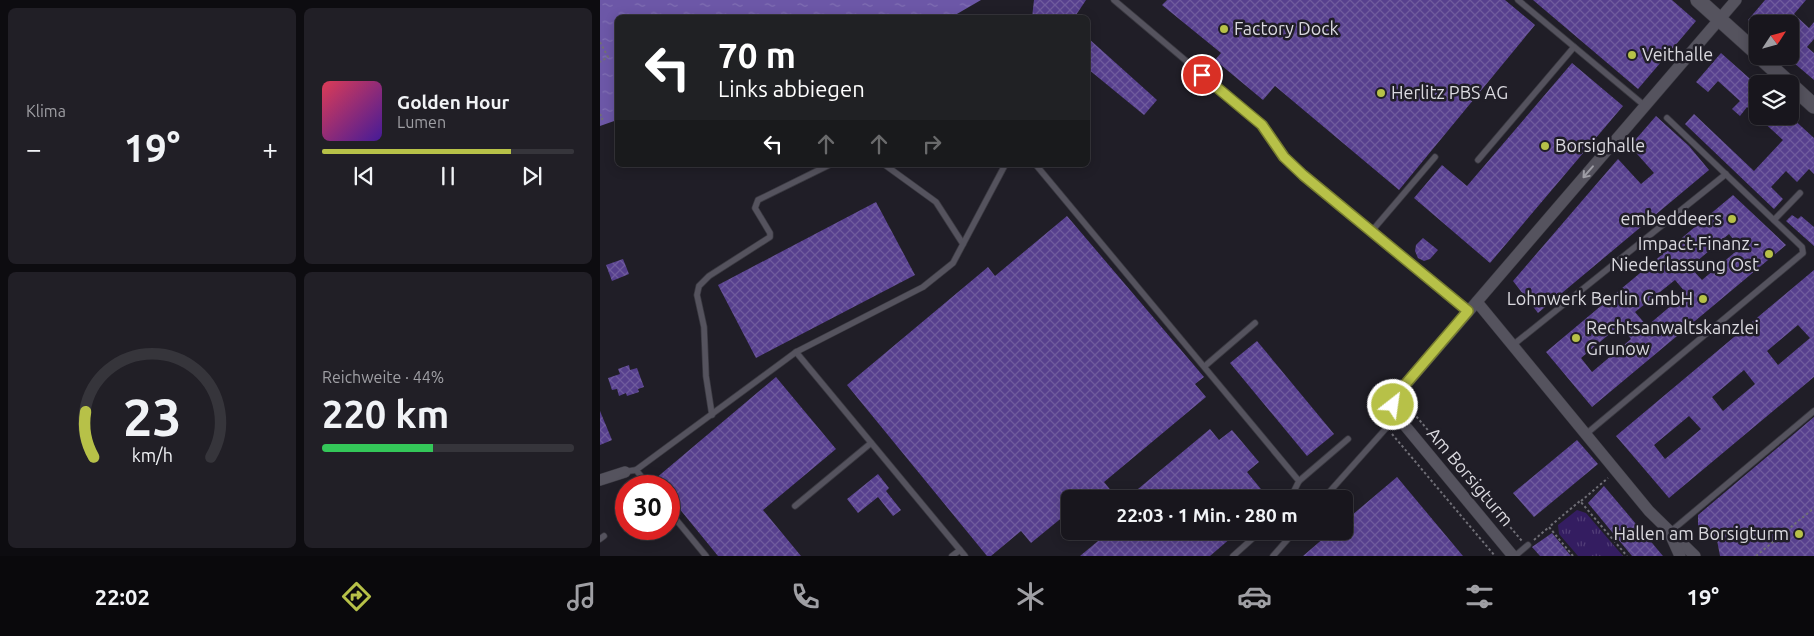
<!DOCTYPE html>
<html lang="de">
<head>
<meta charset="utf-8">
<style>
  :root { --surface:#18161d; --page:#211f26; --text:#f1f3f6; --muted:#9f9fa4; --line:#36353b; --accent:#b7c148 }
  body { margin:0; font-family:Ubuntu,sans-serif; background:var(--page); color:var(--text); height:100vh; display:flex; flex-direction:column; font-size:19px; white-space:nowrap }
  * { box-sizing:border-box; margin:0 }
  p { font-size:16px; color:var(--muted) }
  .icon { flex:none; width:28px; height:28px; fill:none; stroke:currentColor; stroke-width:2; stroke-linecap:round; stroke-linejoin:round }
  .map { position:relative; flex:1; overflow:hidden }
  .drawer { display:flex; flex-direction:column; gap:8px; padding:8px; background:#0d0c10; width:600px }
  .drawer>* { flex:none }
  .hud { position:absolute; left:15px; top:15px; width:475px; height:152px; border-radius:8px; box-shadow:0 2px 12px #0003,0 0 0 1px var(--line); background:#202124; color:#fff; overflow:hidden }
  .needle { width:32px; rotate:54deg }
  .tools { position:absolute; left:1149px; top:15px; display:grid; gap:10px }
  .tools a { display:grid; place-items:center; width:50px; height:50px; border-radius:8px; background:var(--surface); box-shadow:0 2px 12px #0003,0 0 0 1px var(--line); font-size:25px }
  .speed { position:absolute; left:15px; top:475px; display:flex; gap:10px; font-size:25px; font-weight:700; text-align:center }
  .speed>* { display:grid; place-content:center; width:65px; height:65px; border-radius:50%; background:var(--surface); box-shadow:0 2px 12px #0003,0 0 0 1px var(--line); line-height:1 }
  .speed .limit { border:8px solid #d22; background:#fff; color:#111 }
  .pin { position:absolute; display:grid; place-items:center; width:42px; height:42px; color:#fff; margin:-21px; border:2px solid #fff; border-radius:50%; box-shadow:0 1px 5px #0007 }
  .me { position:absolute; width:55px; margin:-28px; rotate:30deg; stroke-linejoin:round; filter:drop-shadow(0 0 4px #0008) }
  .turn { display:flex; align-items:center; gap:18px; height:105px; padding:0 20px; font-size:22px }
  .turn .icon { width:65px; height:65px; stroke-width:2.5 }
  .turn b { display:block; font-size:35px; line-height:42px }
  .lanes { display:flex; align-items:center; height:48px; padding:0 20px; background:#0003; justify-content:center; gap:25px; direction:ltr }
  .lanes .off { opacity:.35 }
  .big { font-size:38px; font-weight:700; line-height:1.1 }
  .drawer .tile { flex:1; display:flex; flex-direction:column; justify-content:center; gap:8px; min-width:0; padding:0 18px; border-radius:8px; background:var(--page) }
  .drawer .dial { align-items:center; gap:0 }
  .dial svg { height:130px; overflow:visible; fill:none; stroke:var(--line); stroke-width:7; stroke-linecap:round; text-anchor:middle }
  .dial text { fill:var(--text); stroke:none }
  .song { display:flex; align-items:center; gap:15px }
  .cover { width:60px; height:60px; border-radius:8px; background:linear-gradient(135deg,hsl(350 70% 55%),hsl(260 70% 35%)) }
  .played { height:5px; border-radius:2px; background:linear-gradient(90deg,var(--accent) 75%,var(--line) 75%) }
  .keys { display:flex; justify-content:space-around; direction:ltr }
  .heat { display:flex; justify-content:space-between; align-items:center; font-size:28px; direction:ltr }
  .charge { height:8px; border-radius:4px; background:linear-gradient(90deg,#34c759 44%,var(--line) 0) }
  .drawer .tiles { flex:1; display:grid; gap:8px; grid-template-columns:repeat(2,1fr) }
  .trip { position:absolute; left:461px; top:490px; width:292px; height:50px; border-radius:8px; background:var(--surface); box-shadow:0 2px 12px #0003,0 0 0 1px var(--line); font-weight:700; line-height:50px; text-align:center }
  .dock { display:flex; height:80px; justify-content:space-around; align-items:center; background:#0a090c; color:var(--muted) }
  .dock .icon { width:35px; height:35px }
  .dock .active { color:var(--accent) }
  .dock b { font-size:22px; color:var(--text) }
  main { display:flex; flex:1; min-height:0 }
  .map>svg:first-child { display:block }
  .grass { fill:url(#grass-tufts) }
  .water { fill:url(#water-ripples) }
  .building { fill:url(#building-cross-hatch); fill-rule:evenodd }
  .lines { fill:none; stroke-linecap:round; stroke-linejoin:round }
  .lane-casing { stroke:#3b3a42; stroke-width:7 }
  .street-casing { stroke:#3b3a42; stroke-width:12 }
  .secondary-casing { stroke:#3b3a42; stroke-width:16 }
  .path { stroke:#706f77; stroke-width:2; stroke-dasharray:2.5 2.5; stroke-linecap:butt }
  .lane { stroke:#55535e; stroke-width:5.5 }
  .street { stroke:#55535e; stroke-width:11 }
  .secondary { stroke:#55535e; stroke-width:15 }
  .oneway { stroke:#9e9da5 }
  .route-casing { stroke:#777d2f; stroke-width:12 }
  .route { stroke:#b7c148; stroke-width:9 }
  .poi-dot { fill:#b7c148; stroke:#201e27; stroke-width:2 }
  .labels { text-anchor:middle; stroke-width:5; stroke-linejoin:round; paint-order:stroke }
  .poi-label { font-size:18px; fill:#dad9df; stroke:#201e27; text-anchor:start }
  .street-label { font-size:18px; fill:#dad9df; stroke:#201e27 }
</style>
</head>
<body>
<main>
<section class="drawer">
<div class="tiles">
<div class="tile"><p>Klima</p>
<div class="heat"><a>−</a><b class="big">19°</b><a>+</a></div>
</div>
<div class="tile">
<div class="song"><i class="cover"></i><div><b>Golden Hour</b><p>Lumen</p></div></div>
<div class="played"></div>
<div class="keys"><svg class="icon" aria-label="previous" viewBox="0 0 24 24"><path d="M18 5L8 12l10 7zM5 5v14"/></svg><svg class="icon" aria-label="pause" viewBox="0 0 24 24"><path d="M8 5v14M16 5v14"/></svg><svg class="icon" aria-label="next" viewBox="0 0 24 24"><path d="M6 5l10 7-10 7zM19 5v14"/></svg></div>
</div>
<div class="tile dial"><svg viewBox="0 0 100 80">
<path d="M14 69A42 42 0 1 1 86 69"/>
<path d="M14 69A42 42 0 0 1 9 41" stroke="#b7c148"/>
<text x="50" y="56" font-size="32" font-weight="700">23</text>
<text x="50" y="72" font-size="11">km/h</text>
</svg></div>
<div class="tile"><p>Reichweite · 44%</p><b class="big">220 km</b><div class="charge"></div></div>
</div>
</section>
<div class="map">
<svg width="1214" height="556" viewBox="0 0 1214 556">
  <defs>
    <pattern id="grass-tufts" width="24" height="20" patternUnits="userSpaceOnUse" patternTransform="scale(1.25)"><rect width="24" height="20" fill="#341d61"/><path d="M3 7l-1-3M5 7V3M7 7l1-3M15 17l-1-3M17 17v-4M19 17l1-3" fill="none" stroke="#513d77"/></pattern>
    <pattern id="water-ripples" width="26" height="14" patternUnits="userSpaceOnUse" patternTransform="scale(1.25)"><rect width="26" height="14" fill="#6c57a7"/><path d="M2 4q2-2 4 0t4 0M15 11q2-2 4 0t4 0" fill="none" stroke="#806fb3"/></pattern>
    <pattern id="building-cross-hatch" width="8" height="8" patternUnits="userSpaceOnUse" patternTransform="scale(1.25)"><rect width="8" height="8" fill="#57408e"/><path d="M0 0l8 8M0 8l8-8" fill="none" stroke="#6f5b9d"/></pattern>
  </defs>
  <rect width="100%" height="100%" fill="#201e27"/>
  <polygon class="grass" points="977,510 986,513 1023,556 978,556 959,534 958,525"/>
  <polygon class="water" points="0,0 381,0 350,18 18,18 17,120 0,126"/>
  <g class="building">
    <polygon points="434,0 486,0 474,18 432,18"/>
    <polygon points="567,0 905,0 935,25 799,190 675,86 663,100 615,60 621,53 562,5"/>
    <polygon points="933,0 1072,0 1096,21 1038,89"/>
    <polygon points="1165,0 1206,0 1194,14 1209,28 1214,22 1214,39 1207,47 1214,53 1214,80 1187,57 1190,56 1190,24 1152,24 1148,20"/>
    <polygon points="488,38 557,100 544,115 488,69"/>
    <polygon points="1121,53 1158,86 1158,116 1190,116 1214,138 1214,174 1209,169 1197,182 1186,171 1171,187 1183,199 1174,209 1085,124 1094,114 1154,171 1183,140 1147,107 1140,116 1132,109 1140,101 1118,81 1108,92 1096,82"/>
    <polygon points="972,63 1023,106 890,263 814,198 842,165 867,186"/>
    <polygon points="1056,116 1089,146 1109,170 938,313 913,281 1018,159 1041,184 1054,173 1030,146"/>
    <path d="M 1133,195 L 1186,245 L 992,407 L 946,352 ZM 1129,234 L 1140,248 L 1102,280 L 1090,267 ZM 1075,280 L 1086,293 L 1047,326 L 1035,312 ZM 1020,325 L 1031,339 L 992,372 L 981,358 Z"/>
    <polygon points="276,202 315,275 156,358 118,285"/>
    <polygon points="1192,215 1198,219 1201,216 1214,227 1214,246 1186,221"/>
    <polygon points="467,216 604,377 595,384 606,397 504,482 518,499 503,499 495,490 484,499 470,499 470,511 431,543 421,531 391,556 387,556 247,385 388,267 395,276"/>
    <polygon points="823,238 838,250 830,259 824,261 818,258 815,251 816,245"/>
    <polygon points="23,259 29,274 12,281 6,265"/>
    <path d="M 1214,270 L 1214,377 L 1069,498 L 1016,436 ZM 1198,325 L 1210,338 L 1178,365 L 1167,351 ZM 1144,370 L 1155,384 L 1123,411 L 1112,397 ZM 1089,416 L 1101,429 L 1065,459 L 1054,445 Z"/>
    <polygon points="657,341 734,434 707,456 630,363"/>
    <polygon points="29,365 30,370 37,368 44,387 38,389 39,392 27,396 26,393 19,396 17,389 12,390 8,378 20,374 18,369"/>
    <polygon points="176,377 236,449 163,510 201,556 118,556 69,496 69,486 61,486 55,479"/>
    <polygon points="0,411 12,440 0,445"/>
    <polygon points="1214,417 1214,556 1120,556 1117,540 1103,536 1098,529 1098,515"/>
    <polygon points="610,429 619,440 632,430 659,462 647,472 669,499 526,499"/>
    <polygon points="977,440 998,464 934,517 913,493"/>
    <polygon points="278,474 289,488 286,491 301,510 293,516 278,497 258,513 247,499"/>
    <polygon points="797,477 863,556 703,556 732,531 745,531 745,521"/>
    <polygon points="1004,486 1063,556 1032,556 988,503"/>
    <polygon points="510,531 639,531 610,556 480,556"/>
    <polygon points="952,533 971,556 940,556 932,547"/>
  </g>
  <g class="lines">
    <defs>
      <g id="lane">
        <polyline points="514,0 662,125 683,157 703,175 868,311"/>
        <polyline points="918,0 1045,106"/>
        <polyline points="878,160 974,47"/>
        <polyline points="285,165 336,202 363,244"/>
        <polyline points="436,165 699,481 690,499"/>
        <polyline points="1174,220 1200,193"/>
        <polyline points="771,232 835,157"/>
        <polyline points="913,345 1126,174"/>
        <polyline points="196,352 365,556"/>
        <polyline points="605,366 655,323"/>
        <polyline points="112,415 106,376 104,327 97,295 99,286 109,276 170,237 170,233 155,208 158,200 229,165"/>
        <polyline points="986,434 1203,253 1202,247 1067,118"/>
        <polyline points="36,470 196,352 323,287 353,263 405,165"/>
        <polyline points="29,471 36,470 49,486"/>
        <polyline points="699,481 748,439"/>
        <polyline points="723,499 797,416"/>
        <polyline points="195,506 271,443"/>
        <polyline points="69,511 106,556"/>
        <polyline points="1070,532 1214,411"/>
        <polyline points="0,539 4,536"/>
        <polyline points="352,556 360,550"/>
        <polyline points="633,556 661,531"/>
        <polyline points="673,556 695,531"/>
        <polyline points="915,556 928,545"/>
      </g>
      <g id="street">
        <polyline points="877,302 1049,511 1095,556"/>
        <polyline points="0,480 25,472"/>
        <polyline points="1071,536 1080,556"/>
        <polyline points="913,556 797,416 793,405 795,397 1136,0"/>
      </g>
      <g id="secondary">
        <polyline points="1098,0 1158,54"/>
        <polyline points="1159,56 1190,84"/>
        <polyline points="1190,84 1214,106"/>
      </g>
    </defs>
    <use href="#lane" class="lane-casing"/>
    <use href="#street" class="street-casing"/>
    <use href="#secondary" class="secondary-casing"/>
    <g class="path">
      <polyline points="0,42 8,57 0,62"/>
      <polyline points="0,114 3,118 0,121"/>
      <polyline points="809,399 810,409 922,541"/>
      <polyline points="781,407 783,419"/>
      <polyline points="792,434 895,556"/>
      <polyline points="981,501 1008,478"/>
      <polyline points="934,540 949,527"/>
      <polyline points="973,556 949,527 980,501 1027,556"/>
      <polyline points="1156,556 1214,508"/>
    </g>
    <use href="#lane" class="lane"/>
    <use href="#street" class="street"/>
    <use href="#secondary" class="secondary"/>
  </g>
  <defs><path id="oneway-shaft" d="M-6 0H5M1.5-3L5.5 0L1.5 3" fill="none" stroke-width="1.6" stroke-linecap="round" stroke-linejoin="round" transform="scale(1.25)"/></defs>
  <use class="oneway" href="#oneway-shaft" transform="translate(988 172) rotate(131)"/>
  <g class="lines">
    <defs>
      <polyline id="route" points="602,75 662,125 684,157 703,175 868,311 797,394 793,405"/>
    </defs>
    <use href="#route" class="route-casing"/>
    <use href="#route" class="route"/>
  </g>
  <g class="poi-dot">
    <circle cx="624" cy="29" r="5"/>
    <circle cx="1032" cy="55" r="5"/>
    <circle cx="781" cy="93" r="5"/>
    <circle cx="945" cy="146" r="5"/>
    <circle cx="1132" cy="219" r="5"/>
    <circle cx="1169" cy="254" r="5"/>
    <circle cx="1103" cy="299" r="5"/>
    <circle cx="976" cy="338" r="5"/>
    <circle cx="1199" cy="534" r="5"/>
  </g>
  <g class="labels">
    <g class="poi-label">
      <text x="634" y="35">Factory Dock</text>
      <text x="1042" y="61">Veithalle</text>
      <text x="791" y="99">Herlitz PBS AG</text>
      <text x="955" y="152">Borsighalle</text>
      <text x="1122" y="225" text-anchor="end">embeddeers</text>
      <text x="1159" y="250" text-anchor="end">Impact-Finanz -<tspan x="1159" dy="21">Niederlassung Ost</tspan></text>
      <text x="1093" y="305" text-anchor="end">Lohnwerk Berlin GmbH</text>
      <text x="986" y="334">Rechtsanwaltskanzlei<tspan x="986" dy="21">Grunow</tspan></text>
      <text x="1189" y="540" text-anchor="end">Hallen am Borsigturm</text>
    </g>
    <g class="street-label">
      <text transform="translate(870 477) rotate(50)" y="6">Am Borsigturm</text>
    </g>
  </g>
</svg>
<div class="tools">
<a><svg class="needle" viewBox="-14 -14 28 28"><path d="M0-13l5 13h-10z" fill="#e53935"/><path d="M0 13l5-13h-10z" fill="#9f9fa4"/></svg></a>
<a><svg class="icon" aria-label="layers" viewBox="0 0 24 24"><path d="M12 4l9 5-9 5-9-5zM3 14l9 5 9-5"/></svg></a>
</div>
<div class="speed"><div class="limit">30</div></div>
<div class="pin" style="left:602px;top:75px;background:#d93025"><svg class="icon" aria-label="arrive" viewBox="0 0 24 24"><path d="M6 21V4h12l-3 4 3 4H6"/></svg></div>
<svg class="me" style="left:793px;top:405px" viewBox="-20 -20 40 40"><circle r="17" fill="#b7c148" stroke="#fff" stroke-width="3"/><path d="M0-11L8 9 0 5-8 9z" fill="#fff"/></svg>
<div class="trip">22:03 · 1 Min. · 280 m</div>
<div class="hud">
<div class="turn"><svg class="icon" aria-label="left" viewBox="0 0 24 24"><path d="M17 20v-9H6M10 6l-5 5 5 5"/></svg><div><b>70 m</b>Links abbiegen</div></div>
<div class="lanes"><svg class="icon" aria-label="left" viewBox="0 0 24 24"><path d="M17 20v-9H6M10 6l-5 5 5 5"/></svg><svg class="icon off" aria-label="ahead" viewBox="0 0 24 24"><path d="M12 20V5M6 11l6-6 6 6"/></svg><svg class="icon off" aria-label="ahead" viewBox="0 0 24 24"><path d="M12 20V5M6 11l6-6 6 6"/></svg><svg class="icon off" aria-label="right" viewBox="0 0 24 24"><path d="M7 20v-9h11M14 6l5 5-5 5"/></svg></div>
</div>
</div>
</main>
<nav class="dock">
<b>22:02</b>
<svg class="icon active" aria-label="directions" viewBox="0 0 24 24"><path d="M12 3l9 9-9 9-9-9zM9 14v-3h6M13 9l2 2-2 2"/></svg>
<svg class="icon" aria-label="music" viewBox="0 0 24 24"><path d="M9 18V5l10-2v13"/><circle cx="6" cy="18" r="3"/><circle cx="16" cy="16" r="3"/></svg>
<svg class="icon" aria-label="phone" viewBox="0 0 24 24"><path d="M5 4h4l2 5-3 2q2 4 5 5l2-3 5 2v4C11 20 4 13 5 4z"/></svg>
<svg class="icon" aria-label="climate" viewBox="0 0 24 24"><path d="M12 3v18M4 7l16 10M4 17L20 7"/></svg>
<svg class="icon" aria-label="car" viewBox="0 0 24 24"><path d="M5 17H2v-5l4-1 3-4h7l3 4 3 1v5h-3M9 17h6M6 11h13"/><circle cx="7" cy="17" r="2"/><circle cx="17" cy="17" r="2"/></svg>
<svg class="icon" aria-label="filters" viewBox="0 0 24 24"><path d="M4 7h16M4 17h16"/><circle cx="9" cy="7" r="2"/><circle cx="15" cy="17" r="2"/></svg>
<b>19°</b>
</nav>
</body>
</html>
